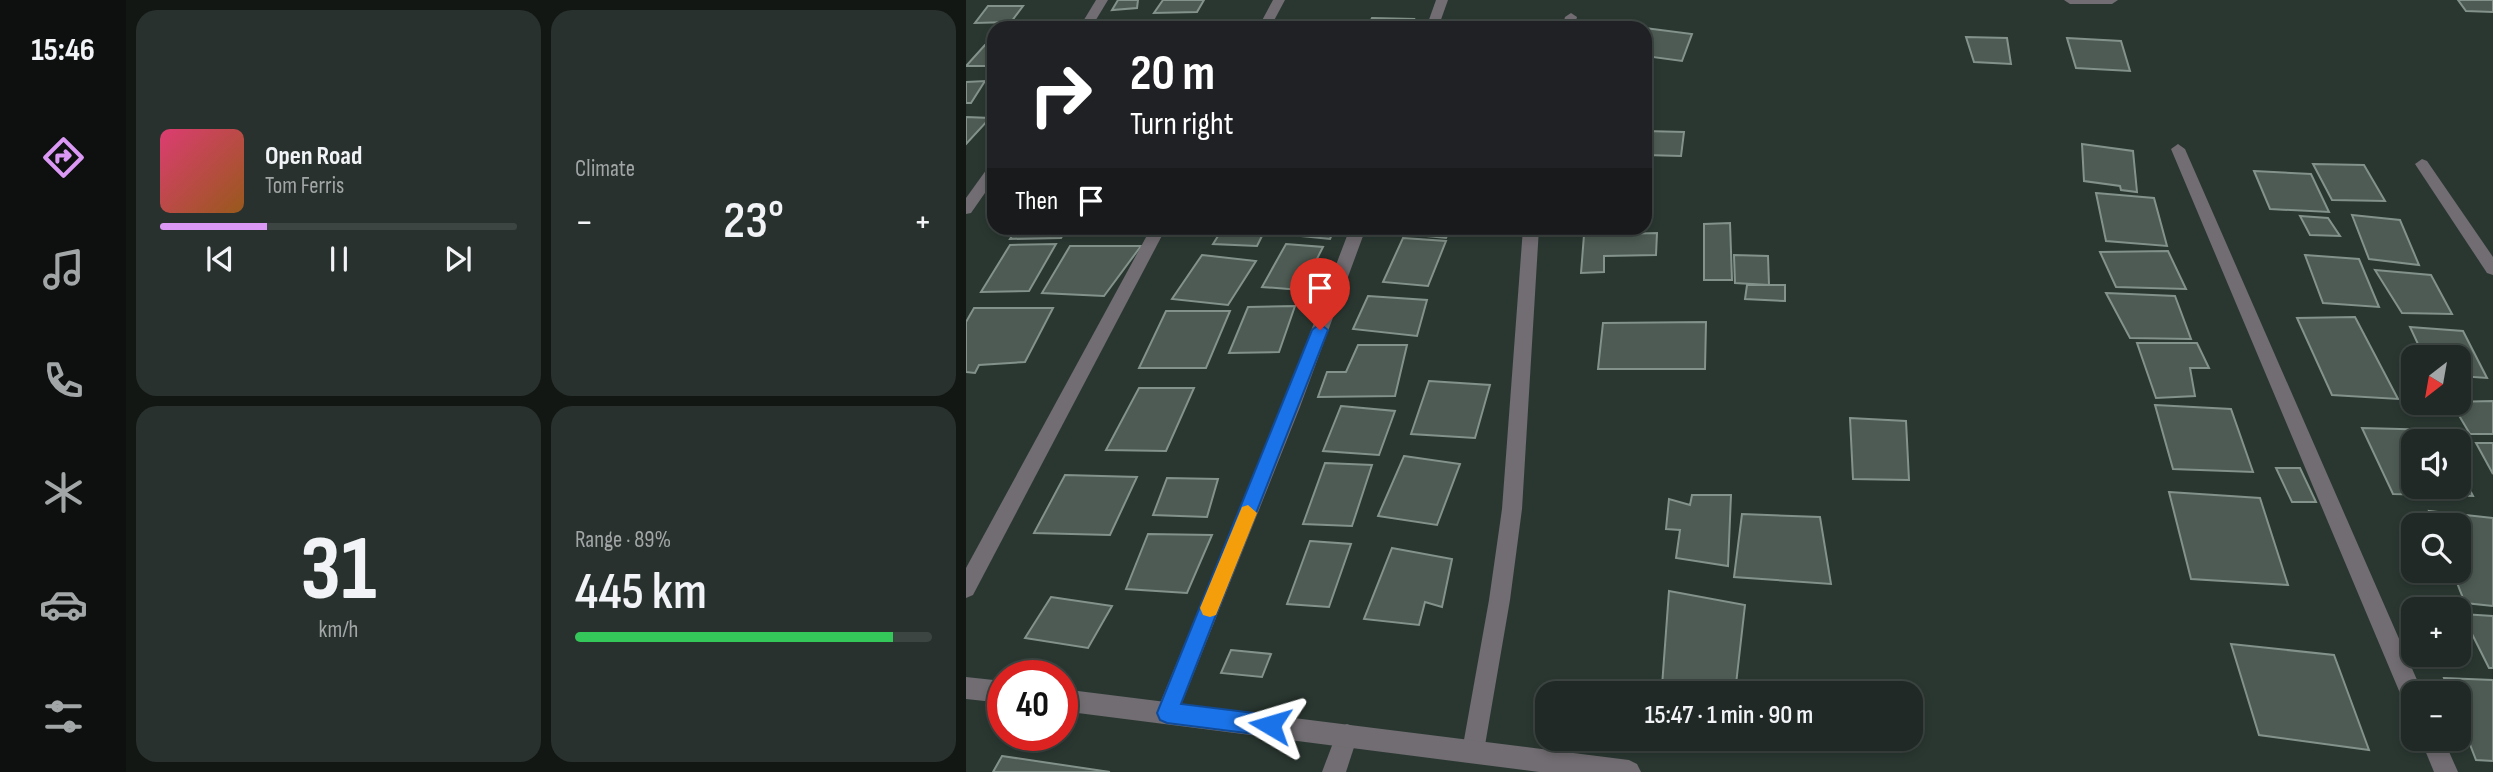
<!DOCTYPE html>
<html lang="en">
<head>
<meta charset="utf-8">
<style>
  :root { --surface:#202925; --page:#28312d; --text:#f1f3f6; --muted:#a2a6a7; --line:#3d4542; --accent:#db99f5 }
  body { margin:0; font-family:"Sofia Sans Condensed",sans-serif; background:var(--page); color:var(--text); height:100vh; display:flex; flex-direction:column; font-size:26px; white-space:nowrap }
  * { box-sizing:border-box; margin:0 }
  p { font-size:23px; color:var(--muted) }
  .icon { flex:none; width:38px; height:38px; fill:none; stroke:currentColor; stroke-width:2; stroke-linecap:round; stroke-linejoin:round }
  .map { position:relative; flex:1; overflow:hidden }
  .details { display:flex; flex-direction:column; gap:10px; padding:10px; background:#121714; width:840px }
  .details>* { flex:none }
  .guide { position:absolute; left:21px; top:21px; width:665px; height:214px; border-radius:21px; box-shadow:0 4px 10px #0003,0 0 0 2px var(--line); background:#202124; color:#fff; overflow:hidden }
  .needle { width:46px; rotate:211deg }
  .buttons { position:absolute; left:1435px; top:345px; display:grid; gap:14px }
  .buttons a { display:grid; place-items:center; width:70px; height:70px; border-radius:14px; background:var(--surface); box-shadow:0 4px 10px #0003,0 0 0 2px var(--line); font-size:35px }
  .speed { position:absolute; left:21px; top:660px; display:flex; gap:14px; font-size:35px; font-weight:700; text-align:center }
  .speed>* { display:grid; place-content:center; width:91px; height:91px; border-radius:50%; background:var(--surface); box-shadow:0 4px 10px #0003,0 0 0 2px var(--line); line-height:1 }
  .speed .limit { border:10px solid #d22; background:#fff; color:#111 }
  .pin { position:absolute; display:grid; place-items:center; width:60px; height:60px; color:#fff; margin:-72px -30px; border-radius:50% 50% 50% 0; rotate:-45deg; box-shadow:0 0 7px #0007 }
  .pin .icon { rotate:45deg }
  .me { position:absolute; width:77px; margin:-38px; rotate:277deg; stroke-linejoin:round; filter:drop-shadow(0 0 5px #0008) }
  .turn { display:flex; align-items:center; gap:24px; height:147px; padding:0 28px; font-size:32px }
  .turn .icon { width:91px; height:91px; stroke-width:2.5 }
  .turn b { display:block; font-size:49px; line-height:60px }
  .then { display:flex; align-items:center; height:66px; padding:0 28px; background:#0003; gap:14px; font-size:26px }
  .big { font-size:52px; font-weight:600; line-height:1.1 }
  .details .tile { flex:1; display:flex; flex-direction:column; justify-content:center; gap:10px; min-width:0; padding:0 24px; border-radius:21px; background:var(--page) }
  .details .dial { align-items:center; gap:0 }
  .dial b { font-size:91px; line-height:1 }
  .song { display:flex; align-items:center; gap:21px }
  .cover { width:84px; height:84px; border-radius:10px; background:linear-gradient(135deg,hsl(340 70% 55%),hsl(30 70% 35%)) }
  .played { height:7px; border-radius:4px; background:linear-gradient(90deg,var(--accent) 30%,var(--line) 30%) }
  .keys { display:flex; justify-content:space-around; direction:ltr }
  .heat { display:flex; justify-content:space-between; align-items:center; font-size:38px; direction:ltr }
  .charge { height:10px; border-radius:5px; background:linear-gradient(90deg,#34c759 89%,var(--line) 0) }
  .details .tiles { flex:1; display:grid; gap:10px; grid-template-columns:repeat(2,1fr) }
  .trip { position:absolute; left:569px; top:681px; width:388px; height:70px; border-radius:21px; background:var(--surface); box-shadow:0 4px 10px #0003,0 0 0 2px var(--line); font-weight:600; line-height:70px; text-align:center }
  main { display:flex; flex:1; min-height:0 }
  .tabs { display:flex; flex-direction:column; width:126px; justify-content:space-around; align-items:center; background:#0d100f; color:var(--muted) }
  .tabs .icon { width:49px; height:49px }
  .tabs .current { color:var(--accent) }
  .tabs b { font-size:32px; color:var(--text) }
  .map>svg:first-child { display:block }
  .building { fill:#4d5b54; stroke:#83928b; stroke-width:2 }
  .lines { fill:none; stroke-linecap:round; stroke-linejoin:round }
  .minor { fill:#716d72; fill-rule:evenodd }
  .tertiary { fill:#716d72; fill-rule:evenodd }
  .route { fill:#1a73e8; stroke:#114b97; stroke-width:2 }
  .slow { fill:#f59e0b }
</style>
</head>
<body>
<main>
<nav class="tabs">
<b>15:46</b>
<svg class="icon current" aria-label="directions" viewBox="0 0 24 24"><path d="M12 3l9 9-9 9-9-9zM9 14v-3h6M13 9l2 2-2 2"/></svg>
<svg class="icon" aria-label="music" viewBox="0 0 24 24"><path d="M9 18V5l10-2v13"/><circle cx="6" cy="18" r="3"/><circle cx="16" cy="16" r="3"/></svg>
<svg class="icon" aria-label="phone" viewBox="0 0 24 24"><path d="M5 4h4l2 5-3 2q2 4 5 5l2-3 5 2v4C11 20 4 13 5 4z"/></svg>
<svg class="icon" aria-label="climate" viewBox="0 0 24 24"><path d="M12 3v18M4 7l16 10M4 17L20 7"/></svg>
<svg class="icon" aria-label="car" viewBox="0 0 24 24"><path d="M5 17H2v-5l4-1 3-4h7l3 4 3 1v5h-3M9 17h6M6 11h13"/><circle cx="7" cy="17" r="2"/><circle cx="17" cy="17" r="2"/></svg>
<svg class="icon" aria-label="filters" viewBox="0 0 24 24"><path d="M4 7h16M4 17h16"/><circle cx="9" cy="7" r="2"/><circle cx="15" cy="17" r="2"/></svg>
</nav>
<section class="details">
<div class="tiles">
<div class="tile">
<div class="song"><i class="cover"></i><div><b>Open Road</b><p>Tom Ferris</p></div></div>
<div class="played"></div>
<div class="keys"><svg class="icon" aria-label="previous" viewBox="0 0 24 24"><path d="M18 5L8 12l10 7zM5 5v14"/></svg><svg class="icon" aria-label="pause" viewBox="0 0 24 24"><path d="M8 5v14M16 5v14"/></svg><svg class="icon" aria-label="next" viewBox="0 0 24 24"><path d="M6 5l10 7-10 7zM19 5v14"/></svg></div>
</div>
<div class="tile"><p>Climate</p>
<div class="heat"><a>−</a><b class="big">23°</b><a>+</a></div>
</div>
<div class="tile dial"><b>31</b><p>km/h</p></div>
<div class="tile"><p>Range · 89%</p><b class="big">445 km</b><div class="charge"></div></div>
</div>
</section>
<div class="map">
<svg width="1527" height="772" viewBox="0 0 1527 772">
  <rect width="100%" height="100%" fill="#2a3731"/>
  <g class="building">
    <polygon points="152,0 172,0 171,8 146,10"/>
    <polygon points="197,0 238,0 231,12 188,13"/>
    <polygon points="1492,0 1527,0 1527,12 1500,11"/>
    <polygon points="22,6 57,6 45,22 9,23"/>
    <polygon points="406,18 448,19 444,28 401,28"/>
    <polygon points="351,20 395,22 392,28 346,28"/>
    <polygon points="224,21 223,28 178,28"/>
    <polygon points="548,21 584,23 582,28 545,28"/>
    <polygon points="679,28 726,34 716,61 679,56"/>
    <polygon points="1000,37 1041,38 1045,64 1008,62"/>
    <polygon points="1101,38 1155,41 1164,71 1110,68"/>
    <polygon points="28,44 28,66 0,66 19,45"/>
    <polygon points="19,81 5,103 0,103 0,82"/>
    <polygon points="0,117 24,118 0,144"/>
    <polygon points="679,131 718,132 715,156 679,155"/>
    <polygon points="1116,144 1167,151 1171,192 1155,190 1154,186 1118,181"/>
    <polygon points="1347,164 1398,165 1419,201 1366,200"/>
    <polygon points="1288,171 1345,174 1363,212 1304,209"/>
    <polygon points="1130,193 1188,198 1201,246 1140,241"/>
    <polygon points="1386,215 1434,220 1453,265 1403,259"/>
    <polygon points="1334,216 1362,218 1374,236 1344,235"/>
    <polygon points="764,223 766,280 738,280 738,224"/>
    <polygon points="51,228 101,228 95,238 44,239"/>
    <polygon points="121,228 160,228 157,233 118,233"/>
    <polygon points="257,228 300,228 291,246 247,244"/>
    <polygon points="317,228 369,228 364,239 314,234"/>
    <polygon points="453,228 485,228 480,238 449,235"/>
    <polygon points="691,233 690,255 638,256 638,272 615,273 618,235"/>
    <polygon points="437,238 480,241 462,286 417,282"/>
    <polygon points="90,244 63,291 15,292 44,245"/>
    <polygon points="320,244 357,247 335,290 296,287"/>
    <polygon points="104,246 175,246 138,296 76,293"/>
    <polygon points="1202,251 1220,289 1150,287 1134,252"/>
    <polygon points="236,255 290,261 262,305 206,299"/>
    <polygon points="768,255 802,256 803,285 769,283"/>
    <polygon points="1339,255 1393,259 1413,307 1357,303"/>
    <polygon points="1409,270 1465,275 1486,314 1436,313"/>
    <polygon points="781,285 819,285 819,301 779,299"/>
    <polygon points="1140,293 1209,296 1225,339 1164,338"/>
    <polygon points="402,296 461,300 451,336 387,329"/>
    <polygon points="329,306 313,352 263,353 282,307"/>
    <polygon points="8,308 87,308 59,362 13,365 9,373 0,372 0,322"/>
    <polygon points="200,311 264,311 240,368 173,368"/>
    <polygon points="1389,317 1432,399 1366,395 1331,318"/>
    <polygon points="740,322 739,369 632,369 637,323"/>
    <polygon points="1444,327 1497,331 1521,378 1493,376 1493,357 1458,357"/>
    <polygon points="1171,343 1231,343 1243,368 1224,368 1229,396 1190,398"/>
    <polygon points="392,345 441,345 429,396 352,397 361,372 380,372"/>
    <polygon points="463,381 524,385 509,438 445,434"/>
    <polygon points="173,388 228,388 200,451 140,450"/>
    <polygon points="1527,401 1527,434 1504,434 1485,402"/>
    <polygon points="1189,405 1265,409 1287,472 1207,469"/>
    <polygon points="375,406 429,411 413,455 357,451"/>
    <polygon points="884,418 940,421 943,480 887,479"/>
    <polygon points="1396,428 1472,430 1478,441 1447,441 1447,486 1493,486 1493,469 1507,496 1427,494"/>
    <polygon points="1510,443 1527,443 1527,474"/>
    <polygon points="438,456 494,464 471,525 412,516"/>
    <polygon points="359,463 406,465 386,526 337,524"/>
    <polygon points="1310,468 1334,468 1350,502 1326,502"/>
    <polygon points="99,475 171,477 144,535 68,533"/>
    <polygon points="201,478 252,479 241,517 187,515"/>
    <polygon points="1203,492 1294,498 1322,585 1225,579"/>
    <polygon points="726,495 765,495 762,566 710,558 714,530 700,529 703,499 724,505"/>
    <polygon points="1463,511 1527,518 1527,606 1499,603 1486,570 1493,570 1493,525 1468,525"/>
    <polygon points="776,514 854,517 865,584 768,577"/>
    <polygon points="182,534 246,535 221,593 160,589"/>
    <polygon points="344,541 385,544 363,607 321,604"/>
    <polygon points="426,548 486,559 476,607 459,602 453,625 398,619"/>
    <polygon points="703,591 779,605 769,693 696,686"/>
    <polygon points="85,597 146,606 122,648 59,638"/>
    <polygon points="1496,614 1527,616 1527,668 1523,668"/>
    <polygon points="1265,644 1368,655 1403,750 1293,735"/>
    <polygon points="265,650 305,654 296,677 255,673"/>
    <polygon points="1478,678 1527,680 1527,761 1510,760 1493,716 1493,693 1484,693"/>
    <polygon points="36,756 144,772 27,772"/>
  </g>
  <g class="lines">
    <g class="minor">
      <polygon points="130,0 142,0 125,28 113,28"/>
      <polygon points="307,0 319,0 304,28 292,28"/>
      <polygon points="470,0 482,0 472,28 460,28"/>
      <polygon points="1098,0 1152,0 1146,4 1104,4"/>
      <polygon points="605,13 611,17 608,28 596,28 599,17"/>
      <polygon points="1212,144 1219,149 1455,689 1456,693 1447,693 1447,708 1439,705 1205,149"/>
      <polygon points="1456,159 1461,161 1527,257 1527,275 1521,273 1449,164"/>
      <polygon points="28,164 28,180 5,213 0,214 0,198 23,166"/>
      <polygon points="185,228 200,228 7,595 0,598 0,568"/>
      <polygon points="384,228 400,228 334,407 212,713 209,721 201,724 193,721 190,713 316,407"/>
      <polygon points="557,228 573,228 556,509 544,600 518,751 515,759 507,762 499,759 496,751 523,600 536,509"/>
      <polygon points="381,724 389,727 392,735 380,772 356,772 373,727"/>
      <polygon points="1454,738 1477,738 1492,772 1468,772"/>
    </g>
    <g class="tertiary">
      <polygon points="0,677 37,681 37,703 0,699"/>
      <polygon points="96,689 663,760 671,764 675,772 573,772 96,711"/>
    </g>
  </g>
  <polygon class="route" points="354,324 362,330 215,704 304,715 312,718 315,725 312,733 304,736 201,723 194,720 191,713 346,330"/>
  <polygon class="slow" points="282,505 291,513 250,615 244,617 237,615 234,608 276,507"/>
</svg>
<div class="buttons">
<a><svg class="needle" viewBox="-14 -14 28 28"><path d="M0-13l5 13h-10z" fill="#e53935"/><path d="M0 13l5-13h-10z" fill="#a2a6a7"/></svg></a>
<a><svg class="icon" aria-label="sound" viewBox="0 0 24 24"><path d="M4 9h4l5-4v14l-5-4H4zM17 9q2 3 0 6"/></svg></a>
<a><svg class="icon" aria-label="search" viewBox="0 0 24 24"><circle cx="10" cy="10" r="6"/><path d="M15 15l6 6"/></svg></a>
<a>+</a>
<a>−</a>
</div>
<div class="speed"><div class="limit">40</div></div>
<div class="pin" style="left:354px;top:330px;background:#d93025"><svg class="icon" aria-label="arrive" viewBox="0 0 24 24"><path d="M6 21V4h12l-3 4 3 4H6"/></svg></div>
<svg class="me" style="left:304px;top:725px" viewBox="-20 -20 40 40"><path d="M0-17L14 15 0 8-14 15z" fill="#1a73e8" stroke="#fff" stroke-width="4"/></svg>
<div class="trip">15:47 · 1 min · 90 m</div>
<div class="guide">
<div class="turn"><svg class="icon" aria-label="right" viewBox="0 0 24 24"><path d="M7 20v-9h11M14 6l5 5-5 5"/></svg><div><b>20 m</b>Turn right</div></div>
<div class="then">Then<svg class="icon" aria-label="arrive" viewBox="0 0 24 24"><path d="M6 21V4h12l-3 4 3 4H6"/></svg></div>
</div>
</div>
</main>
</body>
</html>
